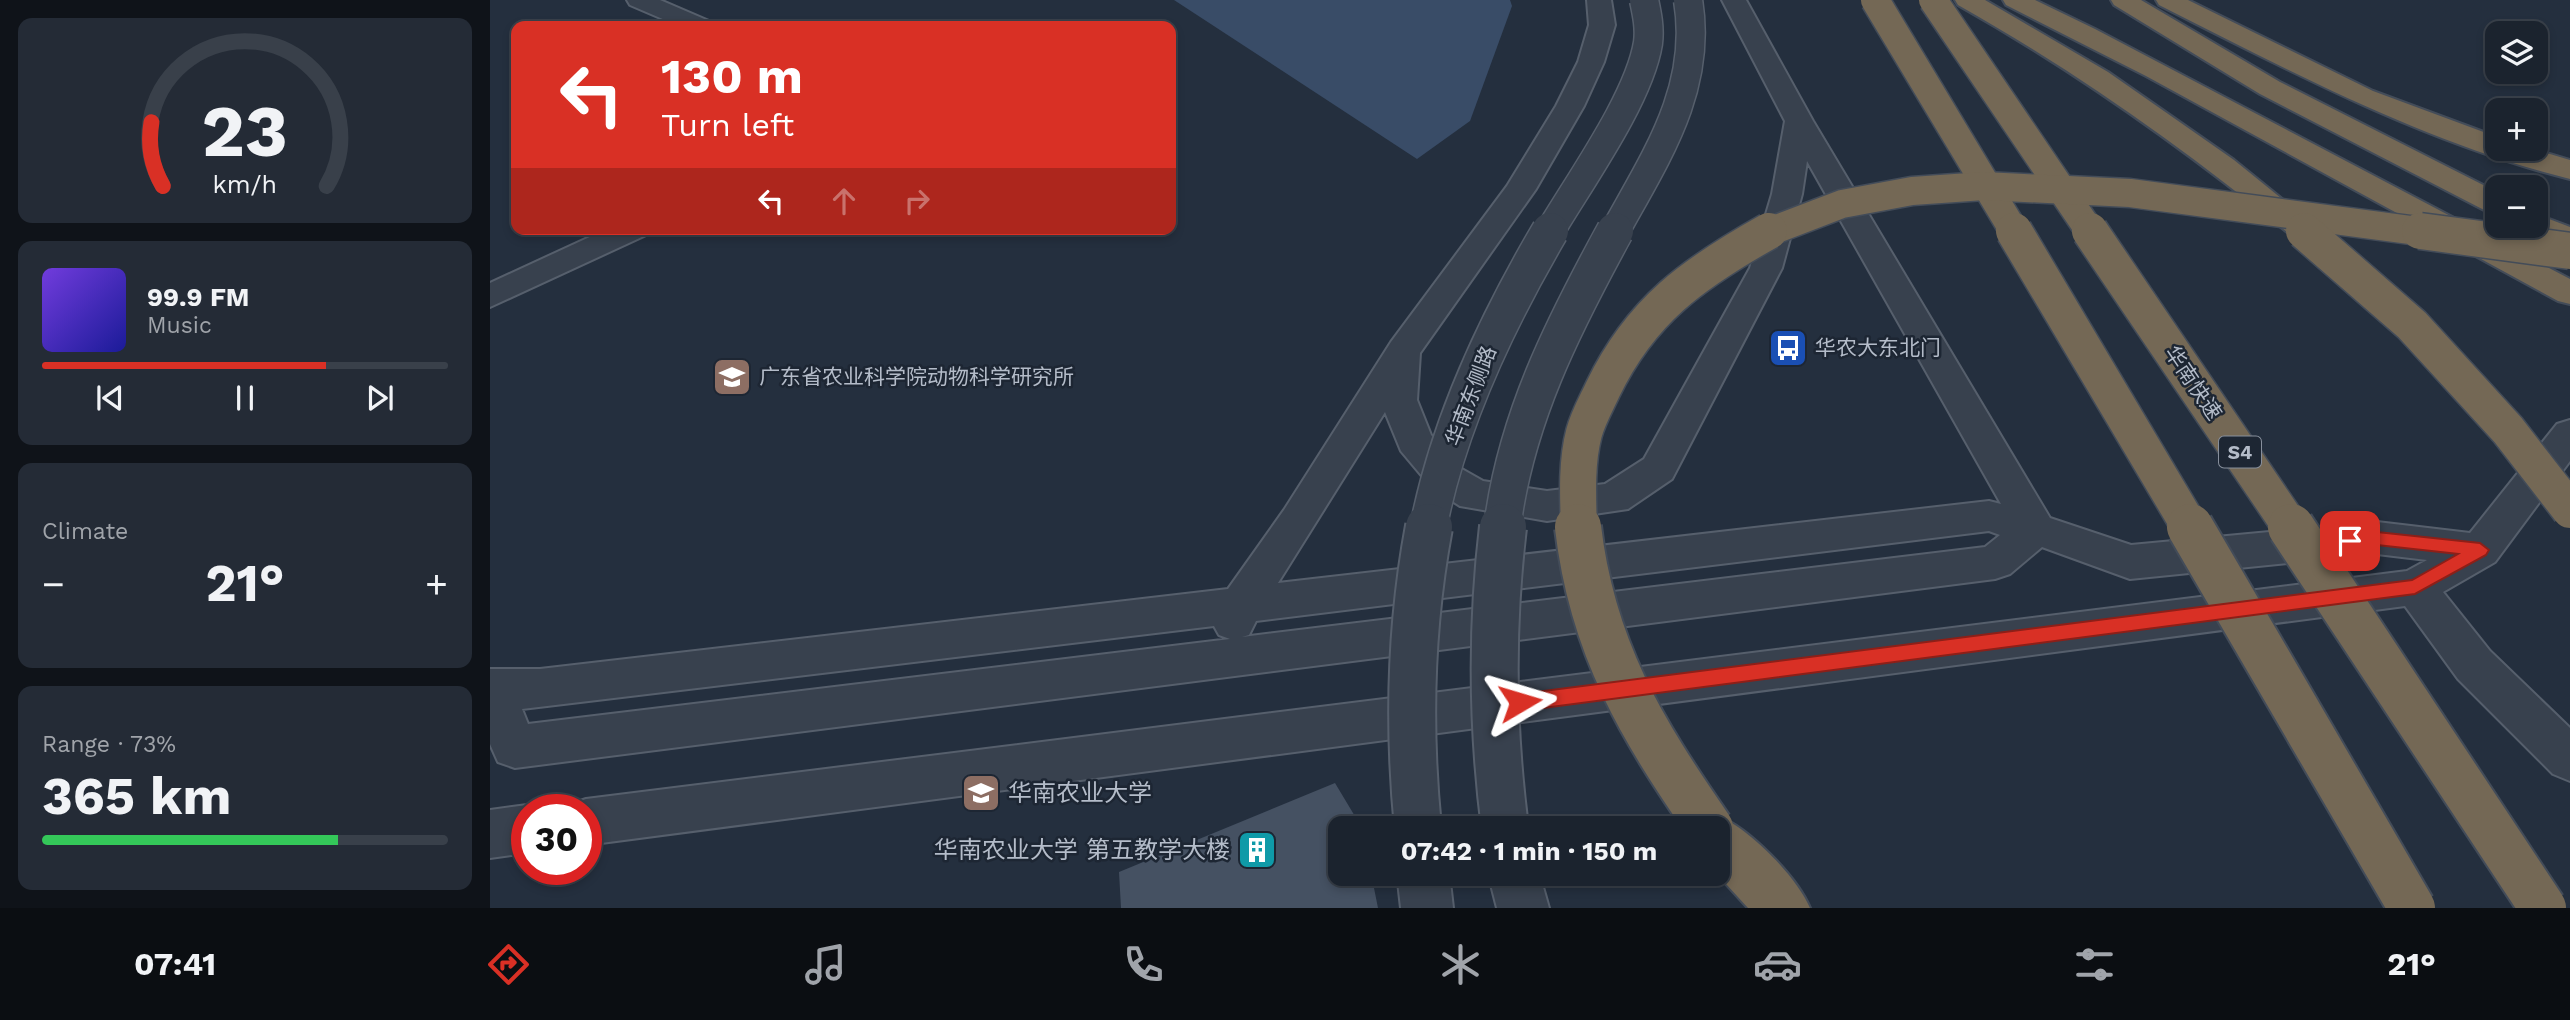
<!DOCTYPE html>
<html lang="en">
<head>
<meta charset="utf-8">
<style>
  :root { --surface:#1b232e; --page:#242b36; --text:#f1f3f6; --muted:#a0a4aa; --line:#39404a; --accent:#d93025 }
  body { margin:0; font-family:"Work Sans","Noto Sans SC",sans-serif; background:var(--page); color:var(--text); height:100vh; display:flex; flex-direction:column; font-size:26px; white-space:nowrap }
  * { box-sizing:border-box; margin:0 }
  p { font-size:23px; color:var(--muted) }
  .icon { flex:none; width:38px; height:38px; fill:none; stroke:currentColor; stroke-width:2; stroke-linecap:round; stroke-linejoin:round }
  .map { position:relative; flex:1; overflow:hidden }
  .panel { display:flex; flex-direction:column; gap:18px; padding:18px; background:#0f1319; width:490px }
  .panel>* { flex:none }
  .banner { position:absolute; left:21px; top:21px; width:665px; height:214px; border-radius:14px; box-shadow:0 4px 10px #0003,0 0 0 2px var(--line); background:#d93025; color:#fff; overflow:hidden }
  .buttons { position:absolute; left:1995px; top:21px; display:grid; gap:14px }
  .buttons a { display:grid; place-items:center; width:63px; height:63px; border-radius:14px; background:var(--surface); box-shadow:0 4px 10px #0003,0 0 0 2px var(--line); font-size:35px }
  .speed { position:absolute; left:21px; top:794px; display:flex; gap:14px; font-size:35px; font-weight:700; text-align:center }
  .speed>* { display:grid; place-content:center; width:91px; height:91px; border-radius:50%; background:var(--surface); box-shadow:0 4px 10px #0003,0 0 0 2px var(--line); line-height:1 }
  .speed .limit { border:10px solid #d22; background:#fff; color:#111 }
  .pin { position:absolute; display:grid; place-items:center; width:60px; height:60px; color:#fff; margin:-30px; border-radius:14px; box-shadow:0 4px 10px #0006 }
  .me { position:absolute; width:77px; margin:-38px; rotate:83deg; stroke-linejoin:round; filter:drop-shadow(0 0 5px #0008) }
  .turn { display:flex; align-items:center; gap:24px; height:147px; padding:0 35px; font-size:32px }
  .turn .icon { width:91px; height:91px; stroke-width:2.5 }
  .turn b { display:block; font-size:49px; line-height:60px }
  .lanes { display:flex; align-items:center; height:66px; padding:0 35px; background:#0003; justify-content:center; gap:35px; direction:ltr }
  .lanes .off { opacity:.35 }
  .big { font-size:52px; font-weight:700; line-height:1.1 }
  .panel .tile { flex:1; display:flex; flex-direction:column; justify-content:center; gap:10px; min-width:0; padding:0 24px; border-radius:14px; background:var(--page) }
  .panel .dial { align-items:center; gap:0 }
  .dial svg { height:182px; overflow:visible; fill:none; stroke:var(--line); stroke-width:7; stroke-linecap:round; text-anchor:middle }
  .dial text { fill:var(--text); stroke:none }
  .song { display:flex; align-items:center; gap:21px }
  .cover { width:84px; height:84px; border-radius:10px; background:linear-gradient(135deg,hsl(260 70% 55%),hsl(240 70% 35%)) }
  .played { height:7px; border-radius:4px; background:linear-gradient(90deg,var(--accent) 70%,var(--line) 70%) }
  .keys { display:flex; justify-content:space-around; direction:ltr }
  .heat { display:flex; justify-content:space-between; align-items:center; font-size:38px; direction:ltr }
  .charge { height:10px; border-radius:5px; background:linear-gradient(90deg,#34c759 73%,var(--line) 0) }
  .trip { position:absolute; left:838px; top:816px; width:402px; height:70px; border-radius:14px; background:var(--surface); box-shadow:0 4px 10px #0003,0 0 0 2px var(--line); font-weight:700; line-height:70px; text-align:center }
  .tabs { display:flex; height:112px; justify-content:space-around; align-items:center; background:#0b0e12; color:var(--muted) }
  .tabs .icon { width:49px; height:49px }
  .tabs .selected { color:var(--accent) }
  .tabs b { font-size:32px; color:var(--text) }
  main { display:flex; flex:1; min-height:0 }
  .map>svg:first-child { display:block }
  .water { fill:#394c67 }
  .building { fill:#455162 }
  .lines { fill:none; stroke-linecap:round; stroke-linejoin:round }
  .minor-casing { stroke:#565f6c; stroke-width:4 }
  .highway-casing { stroke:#434c59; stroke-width:4 }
  .minor { fill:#38414e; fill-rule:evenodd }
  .highway { fill:#746855; fill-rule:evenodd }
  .minor-bridge-far2-casing { stroke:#565f6c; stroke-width:31; stroke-linecap:butt }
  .minor-bridge-far1-casing { stroke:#565f6c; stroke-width:39; stroke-linecap:butt }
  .minor-bridge-casing { stroke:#565f6c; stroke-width:50; stroke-linecap:butt }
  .highway-bridge-far2-casing { stroke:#434c59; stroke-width:31; stroke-linecap:butt }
  .highway-bridge-far1-casing { stroke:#434c59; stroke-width:39; stroke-linecap:butt }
  .highway-bridge-casing { stroke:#434c59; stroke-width:50; stroke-linecap:butt }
  .minor-bridge-far2 { stroke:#38414e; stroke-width:28 }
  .minor-bridge-far1 { stroke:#38414e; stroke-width:36 }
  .minor-bridge { stroke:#38414e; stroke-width:46 }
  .highway-bridge-far2 { stroke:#746855; stroke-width:28 }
  .highway-bridge-far1 { stroke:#746855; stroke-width:36 }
  .highway-bridge { stroke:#746855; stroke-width:46 }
  .route { fill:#d93025; stroke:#8d1f18; stroke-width:2 }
  .labels { text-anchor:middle; stroke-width:5; stroke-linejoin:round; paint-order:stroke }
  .shield { fill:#1d2633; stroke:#878f9c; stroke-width:2 }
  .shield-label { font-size:19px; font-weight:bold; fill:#b4bcc9 }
  .poi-label { font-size:21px; fill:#b4bcc9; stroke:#1d2633; text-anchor:start }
  .street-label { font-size:21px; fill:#b4bcc9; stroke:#1d2633 }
  .near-poi-label { font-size:24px; fill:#b4bcc9; stroke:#1d2633; text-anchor:start }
</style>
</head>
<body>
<main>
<section class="panel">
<div class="tile dial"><svg viewBox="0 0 100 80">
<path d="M14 69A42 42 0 1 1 86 69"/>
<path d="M14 69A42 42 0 0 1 9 41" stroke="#d93025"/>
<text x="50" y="56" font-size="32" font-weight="700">23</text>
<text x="50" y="72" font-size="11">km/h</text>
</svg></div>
<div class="tile">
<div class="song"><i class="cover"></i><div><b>99.9 FM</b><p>Music</p></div></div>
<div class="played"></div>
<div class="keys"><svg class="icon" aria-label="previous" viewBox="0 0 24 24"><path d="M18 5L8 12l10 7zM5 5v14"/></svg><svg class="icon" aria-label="pause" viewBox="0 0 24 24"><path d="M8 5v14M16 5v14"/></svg><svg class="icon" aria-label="next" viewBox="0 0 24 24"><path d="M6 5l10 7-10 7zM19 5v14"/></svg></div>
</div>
<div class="tile"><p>Climate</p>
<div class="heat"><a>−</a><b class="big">21°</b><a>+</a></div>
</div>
<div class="tile"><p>Range · 73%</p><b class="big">365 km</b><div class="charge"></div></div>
</section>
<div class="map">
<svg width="2080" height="908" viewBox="0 0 2080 908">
  <rect width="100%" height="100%" fill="#242f3e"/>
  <polygon class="water" points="684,0 1020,0 1022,6 980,121 927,159"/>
  <polygon class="building" points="845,783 872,828 850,828 850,873 881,873 888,908 631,908 629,872"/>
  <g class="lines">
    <defs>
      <g id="minor">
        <polygon points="137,0 170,0 219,21 223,26 189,26 140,5"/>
        <path d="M 1097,0 L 1121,0 L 1125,25 L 1114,62 L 1094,106 L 1046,189 L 930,353 L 927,400 L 941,435 L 970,468 L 993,481 L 1057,491 L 1115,484 L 1154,459 L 1260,268 L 1282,194 L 1295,121 L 1232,0 L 1256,0 L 1323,121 L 1560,518 L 1641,545 L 1887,522 L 1980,533 L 2067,424 L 2080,420 L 2080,461 L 2005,562 L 1953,592 L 2000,651 L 2080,728 L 2080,781 L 2063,774 L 1968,679 L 1915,606 L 96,845 L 96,810 L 76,810 L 78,805 L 96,799 L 1917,571 L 1937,560 L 1887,554 L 1640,579 L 1552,547 L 1520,574 L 1505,579 L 25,768 L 8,762 L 0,744 L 0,669 L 50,669 L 738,589 L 794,510 L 901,342 L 1017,186 L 1066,106 L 1088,62 L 1099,25 ZM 1317,161 L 1511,504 L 1499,501 L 788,583 L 895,412 L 911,451 L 942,488 L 970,506 L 1057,521 L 1138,509 L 1182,479 L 1292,268 L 1312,194 ZM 1499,531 L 1510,535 L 1495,547 L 752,637 L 759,635 L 766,621 ZM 724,626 L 729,635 L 740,639 L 38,724 L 32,709 Z"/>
        <polygon points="117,229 159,229 154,236 0,307 0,283"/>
        <polygon points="37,805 49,810 37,810 37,853 0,858 0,810"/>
        <polygon points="907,873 959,873 963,908 911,908"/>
        <polygon points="998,873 1049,873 1059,908 1007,908"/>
      </g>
      <g id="highway">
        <path d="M 1465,0 L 1495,0 L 1618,72 L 1744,160 L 1829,229 L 1824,236 L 1813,239 L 1802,236 C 1696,150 1587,72 1468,5 Z"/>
        <polygon points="1513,0 1545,0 1605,29 2080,279 2080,304 2068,301 1656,76 1516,5"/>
        <polygon points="1621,0 1651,0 1790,82 2007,192 2007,213 1996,211 1770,94 1624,5"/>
        <path d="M 1666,0 L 1698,0 L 1883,91 L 2007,137 L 2007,149 L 2043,149 L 2080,160 L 2080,179 C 1935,143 1802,72 1669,5 Z"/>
        <polygon points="2046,214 2080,227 2080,249 2035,230 2032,226 2046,226"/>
        <path d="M 1228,816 C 1259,828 1307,877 1320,908 L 1258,908 L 1226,873 L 1228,873 L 1228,828 L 1208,828 L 1210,823 Z"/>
      </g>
    </defs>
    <use href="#minor" class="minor-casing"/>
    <use href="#highway" class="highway-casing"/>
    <use href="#minor" class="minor"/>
    <use href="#highway" class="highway"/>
    <defs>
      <g id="minor-bridge-far2">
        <path d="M 1059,233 C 1089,182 1149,99 1158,43 C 1160,28 1157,14 1154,0"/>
        <path d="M 1124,233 C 1165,158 1213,89 1198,0"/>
      </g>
      <g id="minor-bridge-far1">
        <path d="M 938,529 C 958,424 1006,323 1060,231"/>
        <path d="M 1012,529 C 1025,420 1073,326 1125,231"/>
      </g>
      <g id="minor-bridge">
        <path d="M 1013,527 C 1001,628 1002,727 1015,828"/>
        <path d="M 928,828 C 918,727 920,628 939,527"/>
      </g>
      <g id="highway-bridge-far2">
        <polyline points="1385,0 1525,233"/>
        <polyline points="1443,0 1601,233"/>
        <polyline points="1276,233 1352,204 1422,191 1494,186 1640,193 1943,233"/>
      </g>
      <g id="highway-bridge-far1">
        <polyline points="1524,231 1701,529"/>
        <polyline points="1600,231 1802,529"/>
        <polyline points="1814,231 1922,325 2018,430 2080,510"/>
        <polyline points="1930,231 2080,251"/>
        <path d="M 1089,529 C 1088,499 1086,463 1094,433 C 1098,418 1106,404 1113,389 C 1151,310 1204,273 1279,231"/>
      </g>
      <g id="highway-bridge">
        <path d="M 1088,527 C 1102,648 1152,730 1220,828"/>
        <polyline points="1700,527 1922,908"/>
        <polyline points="1801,527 2053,908"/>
      </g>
    </defs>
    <use href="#minor-bridge-far2" class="minor-bridge-far2-casing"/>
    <use href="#minor-bridge-far1" class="minor-bridge-far1-casing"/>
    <use href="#minor-bridge" class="minor-bridge-casing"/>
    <use href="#highway-bridge-far2" class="highway-bridge-far2-casing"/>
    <use href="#highway-bridge-far1" class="highway-bridge-far1-casing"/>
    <use href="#highway-bridge" class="highway-bridge-casing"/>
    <use href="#minor-bridge-far2" class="minor-bridge-far2"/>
    <use href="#minor-bridge-far1" class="minor-bridge-far1"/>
    <use href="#minor-bridge" class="minor-bridge"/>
    <use href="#highway-bridge-far2" class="highway-bridge-far2"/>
    <use href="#highway-bridge-far1" class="highway-bridge-far1"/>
    <use href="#highway-bridge" class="highway-bridge"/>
  </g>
  <polygon class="route" points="1887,532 1990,543 1999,550 1996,555 1925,594 1030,711 1024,708 1021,702 1024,696 1030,694 1922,580 1968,554 1887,545 1860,547 1852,541 1860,534"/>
  <defs>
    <symbol id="bus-square" viewBox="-11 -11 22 22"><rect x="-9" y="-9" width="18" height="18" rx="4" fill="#1a4fb4" stroke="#1d2633"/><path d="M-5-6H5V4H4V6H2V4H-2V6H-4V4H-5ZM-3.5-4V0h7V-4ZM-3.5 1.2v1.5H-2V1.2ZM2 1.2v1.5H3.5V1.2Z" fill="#fff"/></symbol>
    <symbol id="university-square" viewBox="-11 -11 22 22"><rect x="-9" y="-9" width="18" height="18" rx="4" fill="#8d6e63" stroke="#1d2633"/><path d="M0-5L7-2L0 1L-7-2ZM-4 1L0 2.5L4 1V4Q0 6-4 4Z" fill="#fff"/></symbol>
    <symbol id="building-square" viewBox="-11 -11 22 22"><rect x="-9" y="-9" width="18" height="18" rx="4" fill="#0f9aa8" stroke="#1d2633"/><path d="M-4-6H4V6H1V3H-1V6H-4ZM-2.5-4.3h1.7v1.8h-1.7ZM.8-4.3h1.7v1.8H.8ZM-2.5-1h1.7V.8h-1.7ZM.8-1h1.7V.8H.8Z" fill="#fff"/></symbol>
  </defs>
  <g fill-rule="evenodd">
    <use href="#bus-square" x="1276" y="326" width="44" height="44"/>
    <use href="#university-square" x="220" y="355" width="44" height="44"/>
    <use href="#university-square" x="469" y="771" width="44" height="44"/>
    <use href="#building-square" x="745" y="828" width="44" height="44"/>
  </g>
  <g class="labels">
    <rect class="shield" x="1729" y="436.5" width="42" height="31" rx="5"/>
    <g class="shield-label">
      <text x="1750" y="459">S4</text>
    </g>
    <g class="poi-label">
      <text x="1325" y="355">华农大东北门</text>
      <text x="269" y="384">广东省农业科学院动物科学研究所</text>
    </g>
    <g class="street-label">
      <text transform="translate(1703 383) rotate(56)" y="7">华南快速</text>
      <text transform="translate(981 396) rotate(-69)" y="7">华南东侧路</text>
    </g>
    <g class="near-poi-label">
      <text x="518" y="801">华南农业大学</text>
      <text x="740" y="858" text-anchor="end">华南农业大学 第五教学大楼</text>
    </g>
  </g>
</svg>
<div class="buttons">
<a><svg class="icon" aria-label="layers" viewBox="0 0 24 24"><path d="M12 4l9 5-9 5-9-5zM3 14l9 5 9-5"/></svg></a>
<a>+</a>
<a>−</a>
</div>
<div class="speed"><div class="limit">30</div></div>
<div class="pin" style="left:1860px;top:541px;background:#d93025"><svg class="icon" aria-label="arrive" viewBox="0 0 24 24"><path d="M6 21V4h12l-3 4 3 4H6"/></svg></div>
<svg class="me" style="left:1030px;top:702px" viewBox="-20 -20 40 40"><path d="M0-17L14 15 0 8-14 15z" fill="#d93025" stroke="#fff" stroke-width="4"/></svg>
<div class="trip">07:42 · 1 min · 150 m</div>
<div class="banner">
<div class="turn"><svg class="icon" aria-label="left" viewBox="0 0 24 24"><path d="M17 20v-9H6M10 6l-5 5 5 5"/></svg><div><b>130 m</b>Turn left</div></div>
<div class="lanes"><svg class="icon" aria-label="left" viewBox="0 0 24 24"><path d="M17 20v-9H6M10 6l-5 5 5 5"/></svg><svg class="icon off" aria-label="ahead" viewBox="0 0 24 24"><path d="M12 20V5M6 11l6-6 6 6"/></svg><svg class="icon off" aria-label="right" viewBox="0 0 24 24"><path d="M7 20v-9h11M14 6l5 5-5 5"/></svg></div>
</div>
</div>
</main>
<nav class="tabs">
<b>07:41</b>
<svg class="icon selected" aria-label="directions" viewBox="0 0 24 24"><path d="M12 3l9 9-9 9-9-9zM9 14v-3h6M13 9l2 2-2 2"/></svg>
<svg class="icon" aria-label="music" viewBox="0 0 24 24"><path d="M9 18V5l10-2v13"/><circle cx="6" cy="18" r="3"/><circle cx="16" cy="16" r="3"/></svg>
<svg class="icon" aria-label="phone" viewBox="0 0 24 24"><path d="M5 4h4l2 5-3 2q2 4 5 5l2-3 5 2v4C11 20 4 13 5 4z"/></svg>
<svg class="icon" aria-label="climate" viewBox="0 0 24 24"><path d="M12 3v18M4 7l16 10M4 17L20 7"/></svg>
<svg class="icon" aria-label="car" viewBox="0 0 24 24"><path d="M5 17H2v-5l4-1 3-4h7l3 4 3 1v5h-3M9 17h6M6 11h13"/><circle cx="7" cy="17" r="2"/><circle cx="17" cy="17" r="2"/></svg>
<svg class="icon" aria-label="filters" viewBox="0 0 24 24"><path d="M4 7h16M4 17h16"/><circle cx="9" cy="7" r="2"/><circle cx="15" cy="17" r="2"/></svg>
<b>21°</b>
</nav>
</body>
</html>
